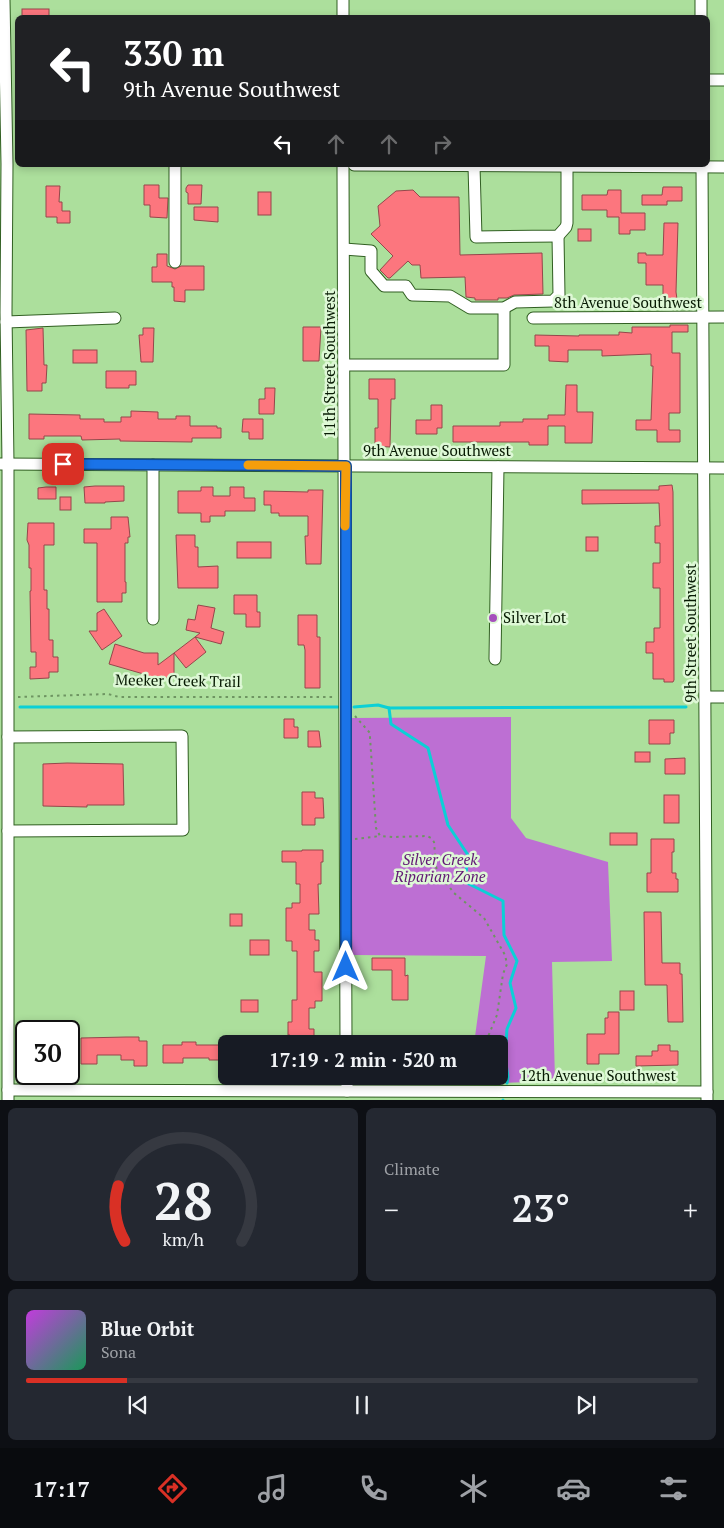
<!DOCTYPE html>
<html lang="en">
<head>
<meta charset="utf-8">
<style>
  :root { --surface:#171b24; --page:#242831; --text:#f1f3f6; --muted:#9ea1a6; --line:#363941; --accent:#d93025 }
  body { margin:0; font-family:"PT Serif",serif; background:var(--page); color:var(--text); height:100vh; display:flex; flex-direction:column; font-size:19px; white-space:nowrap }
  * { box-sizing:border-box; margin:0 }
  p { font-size:16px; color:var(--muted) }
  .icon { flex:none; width:28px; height:28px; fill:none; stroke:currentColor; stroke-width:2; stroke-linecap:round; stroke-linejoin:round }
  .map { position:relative; height:1100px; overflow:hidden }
  .details { display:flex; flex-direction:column; gap:8px; padding:8px; background:#0d0f14; flex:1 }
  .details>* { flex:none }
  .top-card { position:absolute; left:15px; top:15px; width:695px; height:152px; border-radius:8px; box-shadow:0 2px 8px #0003; background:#202124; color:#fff; overflow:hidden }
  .speed { position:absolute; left:15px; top:1020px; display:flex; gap:10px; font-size:25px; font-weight:700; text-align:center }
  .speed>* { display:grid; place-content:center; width:65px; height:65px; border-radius:50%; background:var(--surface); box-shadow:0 2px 8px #0003; line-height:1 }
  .speed .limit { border:2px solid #111; border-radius:8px; background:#fff; color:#111 }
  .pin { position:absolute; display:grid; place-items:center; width:42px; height:42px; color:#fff; margin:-21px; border-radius:10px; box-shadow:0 2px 8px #0006 }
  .me { position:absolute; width:55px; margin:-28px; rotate:0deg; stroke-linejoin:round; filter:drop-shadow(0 0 4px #0008) }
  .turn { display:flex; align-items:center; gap:18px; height:105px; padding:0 25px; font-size:22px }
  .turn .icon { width:65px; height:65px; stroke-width:2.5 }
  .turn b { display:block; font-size:35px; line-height:42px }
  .lanes { display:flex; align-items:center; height:48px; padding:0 25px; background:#0003; justify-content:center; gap:25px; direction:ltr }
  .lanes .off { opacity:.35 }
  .big { font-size:38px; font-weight:800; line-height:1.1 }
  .details .widget { flex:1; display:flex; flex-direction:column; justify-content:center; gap:8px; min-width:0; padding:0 18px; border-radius:8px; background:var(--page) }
  .details .dial { align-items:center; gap:0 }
  .dial svg { height:130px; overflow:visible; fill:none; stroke:var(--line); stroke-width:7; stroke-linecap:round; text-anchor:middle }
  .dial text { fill:var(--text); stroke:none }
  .song { display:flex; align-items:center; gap:15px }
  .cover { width:60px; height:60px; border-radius:8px; background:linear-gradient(135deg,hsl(290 70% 55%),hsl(150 70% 35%)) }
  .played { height:5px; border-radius:2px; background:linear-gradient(90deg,var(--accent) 15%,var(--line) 15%) }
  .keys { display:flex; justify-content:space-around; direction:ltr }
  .heat { display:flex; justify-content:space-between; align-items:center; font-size:28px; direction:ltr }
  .details .tiles { flex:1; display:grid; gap:8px; grid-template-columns:1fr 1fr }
  .widget:last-child { grid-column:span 2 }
  .trip { position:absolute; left:218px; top:1035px; width:290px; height:50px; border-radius:8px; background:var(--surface); box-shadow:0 2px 8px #0003; font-weight:800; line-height:50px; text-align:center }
  .tab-bar { display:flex; height:80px; justify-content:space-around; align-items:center; background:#090b0e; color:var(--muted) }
  .tab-bar .icon { width:35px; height:35px }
  .tab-bar .selected { color:var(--accent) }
  .tab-bar b { font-size:22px; color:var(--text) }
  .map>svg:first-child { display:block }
  .forest { fill:#bd6fd3 }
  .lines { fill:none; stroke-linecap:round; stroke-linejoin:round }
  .stream { stroke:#0bd0d6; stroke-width:3 }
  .building { fill:#fc767e; stroke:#95474b }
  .minor-casing { stroke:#315f22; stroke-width:13 }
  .path { stroke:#6e9562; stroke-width:2; stroke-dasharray:2.5 4; stroke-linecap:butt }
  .minor { stroke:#fff; stroke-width:11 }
  .route-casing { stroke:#114b97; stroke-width:12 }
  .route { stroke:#1a73e8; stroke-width:9 }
  .slow { stroke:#f59e0b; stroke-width:9 }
  .poi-dot { fill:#a54fbc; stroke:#def8d6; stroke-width:2 }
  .labels { text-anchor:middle; stroke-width:5; stroke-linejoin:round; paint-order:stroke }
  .street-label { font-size:15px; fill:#061902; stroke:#def8d6 }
  .poi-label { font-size:15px; fill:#061902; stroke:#def8d6; text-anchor:start }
  .park-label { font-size:15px; font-style:italic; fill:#601673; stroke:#def8d6 }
</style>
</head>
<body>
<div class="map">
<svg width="724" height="1101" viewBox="0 0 724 1101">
  <rect width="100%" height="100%" fill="#acdf9c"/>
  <polygon class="forest" points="511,717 511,818 526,838 608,862 612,961 552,962 555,1081 479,1084 478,1076 499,1076 499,1044 474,1044 486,956 352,955 352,718"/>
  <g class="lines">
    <g class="stream">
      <polyline points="20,707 338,707"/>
      <polyline points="354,707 378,705 389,708 391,724 428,748 448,825 468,855 465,882 503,901 504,935 517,961 510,983 516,1008 507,1029 505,1057 508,1077 507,1083"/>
      <polyline points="389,708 686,707"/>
      <polyline points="503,1101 503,1100"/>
    </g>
  </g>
  <g class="building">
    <rect x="22" y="9" width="27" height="9"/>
    <polygon points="144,185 159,185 159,198 168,198 167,218 150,217 150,205 144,205"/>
    <polygon points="188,185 202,185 201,204 188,204 188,193 186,192 186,188"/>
    <polygon points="46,186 60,186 59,202 62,202 62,211 70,211 70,223 57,223 57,217 46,217"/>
    <polygon points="663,187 682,187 682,201 667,201 667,205 642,205 642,195 662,195"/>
    <polygon points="413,190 420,197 459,197 460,255 542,253 543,294 514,295 507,298 498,298 498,300 475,300 475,298 466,297 465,277 421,278 420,265 412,265 408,261 390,278 388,278 380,270 393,256 371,234 380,226 378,206 396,191"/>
    <polygon points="608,190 621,190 621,213 645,213 645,230 630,230 630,234 619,234 619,217 607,217 607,210 582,210 582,195 607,195"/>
    <rect x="258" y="192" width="13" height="23"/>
    <polygon points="194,207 218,207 218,222 194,220"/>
    <polygon points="664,223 678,223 676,292 678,306 663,306 663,285 646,285 646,263 638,263 638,253 646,253 646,255 663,255"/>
    <rect x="578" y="229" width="13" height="12"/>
    <polygon points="157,254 167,254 167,266 175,269 181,266 204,266 204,290 185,290 185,302 174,301 174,287 172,287 172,282 152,282 152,267 157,267"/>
    <polygon points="670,325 688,325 688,332 672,332 672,353 680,353 680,413 669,413 669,430 680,430 680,442 657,442 657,430 636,430 636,420 651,420 653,366 651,366 651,354 602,356 602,350 568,350 568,362 549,361 549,346 535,346 535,335 579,336 579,335 619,335 619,332 632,333 632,327 670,327"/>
    <polygon points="303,327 321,327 319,361 303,361"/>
    <polygon points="43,328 44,365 47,365 46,383 42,383 42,391 27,391 26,330"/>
    <polygon points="143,328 154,328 153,362 141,362 139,335 143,335"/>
    <rect x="73" y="350" width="24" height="13"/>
    <polygon points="106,371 136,371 136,385 129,385 129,388 106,388"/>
    <polygon points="369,379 395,379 395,399 391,399 390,447 375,446 375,428 378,428 378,399 369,399"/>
    <polygon points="566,385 577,385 577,412 593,412 592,443 565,443 565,426 548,426 548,445 529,445 529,442 453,442 453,426 500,426 500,422 523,422 523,419 548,419 548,415 565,415"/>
    <polygon points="265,388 275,388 274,414 259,414 259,399 265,399"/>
    <polygon points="431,405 442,405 442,428 437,428 437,434 416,434 416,420 431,420"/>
    <polygon points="131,411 158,412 158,419 176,419 176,416 190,416 190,426 217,426 217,428 221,428 221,438 192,438 192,442 120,441 120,439 82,440 81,436 44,436 44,439 29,439 29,414 80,415 80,419 104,419 104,422 121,422 121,417 131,417"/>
    <polygon points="243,419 263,419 263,439 249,439 249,432 242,432"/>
    <polygon points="672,485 673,492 674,680 673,682 664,682 664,679 653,679 653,653 646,653 646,642 654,642 654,628 660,628 660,588 653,588 653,563 660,563 660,543 655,543 655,526 660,526 659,503 582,504 582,490 659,490 659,486"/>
    <polygon points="95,486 124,486 124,501 105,502 105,503 85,503 84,487"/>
    <polygon points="46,487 56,487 56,499 38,499 38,488"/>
    <polygon points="201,487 213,487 213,496 230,496 230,487 244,487 244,498 255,498 255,511 225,511 225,516 210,516 210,522 201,522 201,513 178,513 178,491 201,491"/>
    <polygon points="308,490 323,490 321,564 306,564 305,536 308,536 308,516 279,516 279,513 271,513 271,505 264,505 264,491 308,492"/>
    <rect x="60" y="497" width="11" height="13"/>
    <polygon points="111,517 128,517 130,537 128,537 128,543 125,543 125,582 126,582 126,593 122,593 122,602 97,602 97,543 84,543 84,529 111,529"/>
    <polygon points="28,523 54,523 54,545 44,545 44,590 47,590 47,609 49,609 49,640 53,640 53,657 58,657 58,672 49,672 49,678 30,679 30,667 36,667 36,652 31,652 30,591 31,591 31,568 29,568 29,545 27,540"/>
    <polygon points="176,535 195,535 195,547 198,547 198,567 218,566 218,588 178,588"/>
    <rect x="586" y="537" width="12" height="14"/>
    <rect x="237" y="542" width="34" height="16"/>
    <polygon points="234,595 257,595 257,612 260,612 260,627 246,627 246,614 234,614"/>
    <polygon points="198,605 215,608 211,628 224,632 221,644 195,637 200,633 186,630 188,619 195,620"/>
    <polygon points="104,609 122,636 102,650 89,631 97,631 97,613"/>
    <polygon points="298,615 317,615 317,637 320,637 320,688 305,688 305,650 304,645 298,645"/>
    <polygon points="195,637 206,652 186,668 174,653"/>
    <polygon points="115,644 144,653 158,653 158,665 174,653 174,678 147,678 147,675 109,664"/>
    <polygon points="284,719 294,719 294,727 298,727 298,738 284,738"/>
    <polygon points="649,720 674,720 674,733 670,733 670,744 649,744"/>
    <polygon points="308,731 319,731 321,747 308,747"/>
    <rect x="635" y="752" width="15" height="10"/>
    <polygon points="685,758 685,774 665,774 665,759"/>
    <polygon points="67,763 123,764 124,805 87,805 87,807 43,806 43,764"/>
    <polygon points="302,792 315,792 315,798 323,798 324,818 315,818 315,825 302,825"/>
    <rect x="664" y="795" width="15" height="28"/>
    <rect x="610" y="833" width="27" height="12"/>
    <polygon points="651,839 674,839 674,852 672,852 672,873 676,873 676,879 678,879 678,892 647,892 647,873 651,873"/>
    <polygon points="302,850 323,850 323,862 321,862 321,884 318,884 319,914 309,914 309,930 315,930 315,940 319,940 319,951 314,951 314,972 322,972 322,1001 315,1001 315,1008 309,1008 309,1029 314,1029 314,1044 296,1044 296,1040 290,1040 290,1035 288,1035 288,1022 292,1022 292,1000 297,1000 297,951 292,951 292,941 286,941 286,908 292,908 292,903 300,903 300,884 296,884 296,862 282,862 282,851 302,851"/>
    <polygon points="644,912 661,912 662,963 680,963 680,974 682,974 683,1022 668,1022 667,985 645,985"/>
    <rect x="230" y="914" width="12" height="12"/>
    <rect x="250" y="940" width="19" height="15"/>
    <polygon points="372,958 405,958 405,976 408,975 408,1000 392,1000 392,970 372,970"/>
    <rect x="620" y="991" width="14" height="19"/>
    <rect x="241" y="1000" width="17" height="12"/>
    <polygon points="608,1012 619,1012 619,1054 599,1054 599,1064 587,1064 587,1034 605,1034 605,1018 608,1018"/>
    <polygon points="126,1037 139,1037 139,1041 147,1041 147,1066 134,1066 134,1060 121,1060 121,1055 97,1055 97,1064 81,1064 81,1038"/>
    <polygon points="182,1042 196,1042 196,1045 226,1045 226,1060 209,1060 209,1058 183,1058 183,1063 163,1063 163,1045 182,1045"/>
    <polygon points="658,1045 670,1045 670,1051 678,1051 678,1065 636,1066 636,1056 652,1056 652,1051 658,1051"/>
  </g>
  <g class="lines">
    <defs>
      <g id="minor">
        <polyline points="4,0 7,164 6,313 8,464 8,1101"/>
        <polyline points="343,0 343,18"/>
        <polyline points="701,0 701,18"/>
        <polyline points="708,80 724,80"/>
        <polyline points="343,165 346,1044"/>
        <polyline points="354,165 724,167"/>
        <polyline points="702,165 707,1101"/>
        <polyline points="474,166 476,237 558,236 566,227 567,223 567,166"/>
        <polyline points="344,249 371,251 371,271 384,286 406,286 412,295 450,296 470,308 504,308 515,302 553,301 559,295 558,236"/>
        <polyline points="175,262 175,165"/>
        <polyline points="533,318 724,317"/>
        <polyline points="6,322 115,318"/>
        <polyline points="345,365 504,365 504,308"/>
        <polyline points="0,464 724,468"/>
        <polyline points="153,619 153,465"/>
        <polyline points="495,659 498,467"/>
        <polyline points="706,697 724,697"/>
        <polyline points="8,737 182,736 183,830 8,831"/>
        <polyline points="347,1076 347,1091"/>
        <polyline points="8,1090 707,1092"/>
      </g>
    </defs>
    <use href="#minor" class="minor-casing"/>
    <g class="path">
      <polyline points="18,697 108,694 119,697 336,697"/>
      <polyline points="355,716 370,733 370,737 376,828 380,836 393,837 427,836 431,838 434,842 436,866 437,871 454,893 484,918 505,955 507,964 503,974 497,1015 485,1044"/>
      <polyline points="355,839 380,836"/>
    </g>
    <use href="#minor" class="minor"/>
  </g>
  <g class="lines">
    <defs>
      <polyline id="route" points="63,464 346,466 346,967"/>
    </defs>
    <use href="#route" class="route-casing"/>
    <use href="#route" class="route"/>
    <polyline class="slow" points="248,465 346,466 345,526"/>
  </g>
  <circle class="poi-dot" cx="493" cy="618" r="5"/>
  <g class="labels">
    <g class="street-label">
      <text x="628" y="308">8th Avenue Southwest</text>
      <text transform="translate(330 364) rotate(-90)" y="5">11th Street Southwest</text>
      <text x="437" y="456">9th Avenue Southwest</text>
      <text transform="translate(691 633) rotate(-90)" y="5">9th Street Southwest</text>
      <text transform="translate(178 681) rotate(1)" y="5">Meeker Creek Trail</text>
      <text x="598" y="1081">12th Avenue Southwest</text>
    </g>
    <g class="poi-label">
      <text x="503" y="623">Silver Lot</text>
    </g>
    <g class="park-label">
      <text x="440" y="865">Silver Creek<tspan x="440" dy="17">Riparian Zone</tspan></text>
    </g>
  </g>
</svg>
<div class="speed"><div class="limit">30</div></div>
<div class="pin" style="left:63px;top:464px;background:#d93025"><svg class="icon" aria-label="arrive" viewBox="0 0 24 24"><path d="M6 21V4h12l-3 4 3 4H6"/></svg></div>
<svg class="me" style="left:346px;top:967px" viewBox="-20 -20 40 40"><path d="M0-17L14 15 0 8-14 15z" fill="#1a73e8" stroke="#fff" stroke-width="4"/></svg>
<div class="trip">17:19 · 2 min · 520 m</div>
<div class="top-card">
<div class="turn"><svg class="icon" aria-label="left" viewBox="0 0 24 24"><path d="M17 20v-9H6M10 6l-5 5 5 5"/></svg><div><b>330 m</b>9th Avenue Southwest</div></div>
<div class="lanes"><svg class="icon" aria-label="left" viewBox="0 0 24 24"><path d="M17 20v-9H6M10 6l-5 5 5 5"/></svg><svg class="icon off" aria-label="ahead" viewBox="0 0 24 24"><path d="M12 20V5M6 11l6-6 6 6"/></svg><svg class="icon off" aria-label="ahead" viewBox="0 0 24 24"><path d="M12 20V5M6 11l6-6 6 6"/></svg><svg class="icon off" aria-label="right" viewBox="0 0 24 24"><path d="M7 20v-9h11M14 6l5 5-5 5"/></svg></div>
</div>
</div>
<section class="details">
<div class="tiles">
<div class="widget dial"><svg viewBox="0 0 100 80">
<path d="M14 69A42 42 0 1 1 86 69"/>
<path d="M14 69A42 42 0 0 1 10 35" stroke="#d93025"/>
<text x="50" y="56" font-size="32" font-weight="700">28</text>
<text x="50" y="72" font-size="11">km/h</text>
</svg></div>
<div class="widget"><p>Climate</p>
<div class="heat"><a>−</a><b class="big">23°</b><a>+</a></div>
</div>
<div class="widget">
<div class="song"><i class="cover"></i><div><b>Blue Orbit</b><p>Sona</p></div></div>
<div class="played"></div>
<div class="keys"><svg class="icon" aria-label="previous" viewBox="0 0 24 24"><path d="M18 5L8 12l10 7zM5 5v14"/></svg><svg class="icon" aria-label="pause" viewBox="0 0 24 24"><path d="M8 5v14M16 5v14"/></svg><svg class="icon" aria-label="next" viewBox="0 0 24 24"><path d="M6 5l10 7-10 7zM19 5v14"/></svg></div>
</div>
</div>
</section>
<nav class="tab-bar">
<b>17:17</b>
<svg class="icon selected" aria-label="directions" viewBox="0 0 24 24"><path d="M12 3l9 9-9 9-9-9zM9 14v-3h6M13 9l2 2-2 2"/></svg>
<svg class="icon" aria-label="music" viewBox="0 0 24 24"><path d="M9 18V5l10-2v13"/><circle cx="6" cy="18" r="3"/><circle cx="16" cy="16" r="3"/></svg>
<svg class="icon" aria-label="phone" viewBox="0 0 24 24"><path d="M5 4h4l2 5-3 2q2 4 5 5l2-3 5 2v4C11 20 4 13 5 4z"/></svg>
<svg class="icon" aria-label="climate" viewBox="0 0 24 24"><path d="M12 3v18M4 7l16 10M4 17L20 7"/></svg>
<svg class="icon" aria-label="car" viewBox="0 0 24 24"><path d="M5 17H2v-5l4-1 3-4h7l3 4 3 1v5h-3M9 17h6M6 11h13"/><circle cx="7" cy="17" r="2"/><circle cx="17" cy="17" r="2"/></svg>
<svg class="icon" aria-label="filters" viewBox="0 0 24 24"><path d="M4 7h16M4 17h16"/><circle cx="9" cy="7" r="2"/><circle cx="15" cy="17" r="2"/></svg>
</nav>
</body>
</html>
